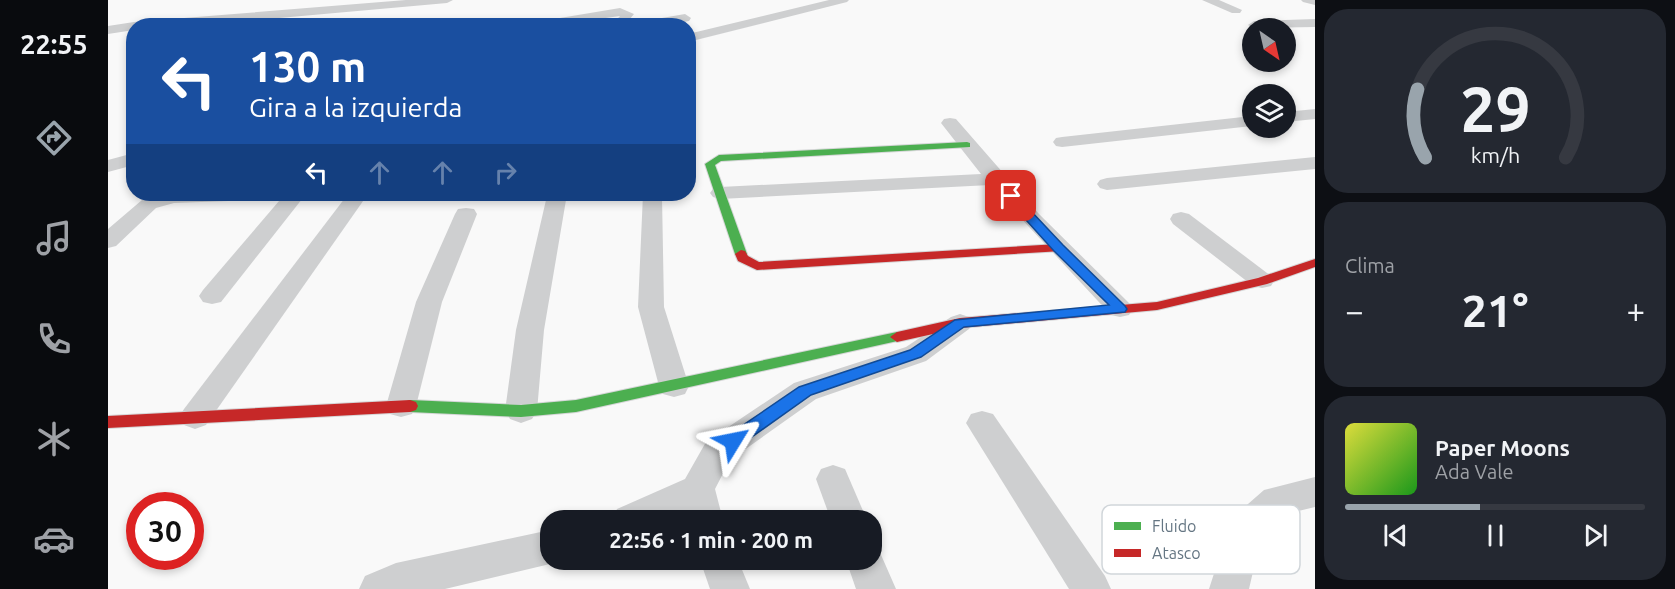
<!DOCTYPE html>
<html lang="es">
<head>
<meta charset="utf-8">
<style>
  :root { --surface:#171b24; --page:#242831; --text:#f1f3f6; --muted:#9ea1a6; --line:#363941; --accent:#99a4ac }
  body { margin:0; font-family:Ubuntu,sans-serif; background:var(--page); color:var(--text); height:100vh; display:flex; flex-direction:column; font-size:22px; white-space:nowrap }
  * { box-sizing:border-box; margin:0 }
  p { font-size:20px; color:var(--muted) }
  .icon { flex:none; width:33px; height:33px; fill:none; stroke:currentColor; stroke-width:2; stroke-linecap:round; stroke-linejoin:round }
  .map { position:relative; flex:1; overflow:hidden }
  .details { display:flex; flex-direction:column; gap:9px; padding:9px; background:#0d0f14; width:360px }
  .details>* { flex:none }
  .banner { position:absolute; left:18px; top:18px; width:570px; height:183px; border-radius:24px; box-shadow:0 3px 9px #0003; background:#1a4fa0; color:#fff; overflow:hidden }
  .needle { width:39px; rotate:146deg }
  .tools { position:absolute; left:1134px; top:18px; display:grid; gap:12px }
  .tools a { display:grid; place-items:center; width:54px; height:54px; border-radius:50%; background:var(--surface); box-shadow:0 3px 9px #0003; font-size:30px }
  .speed { position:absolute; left:18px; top:492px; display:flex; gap:12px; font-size:30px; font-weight:700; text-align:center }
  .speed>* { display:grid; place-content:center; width:78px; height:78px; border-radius:50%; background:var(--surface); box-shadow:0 3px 9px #0003; line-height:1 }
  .speed .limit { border:9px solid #d22; background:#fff; color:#111 }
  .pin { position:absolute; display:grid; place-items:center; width:51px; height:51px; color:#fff; margin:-26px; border-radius:12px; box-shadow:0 3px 9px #0006 }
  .me { position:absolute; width:66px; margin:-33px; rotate:55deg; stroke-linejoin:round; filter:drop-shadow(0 0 4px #0008) }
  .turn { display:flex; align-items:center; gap:21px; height:126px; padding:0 24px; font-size:27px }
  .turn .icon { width:78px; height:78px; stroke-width:2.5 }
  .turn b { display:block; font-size:42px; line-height:51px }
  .lanes { display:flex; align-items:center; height:57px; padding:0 24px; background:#0003; justify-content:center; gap:30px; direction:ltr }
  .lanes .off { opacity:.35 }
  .big { font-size:45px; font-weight:600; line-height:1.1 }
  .details .card { flex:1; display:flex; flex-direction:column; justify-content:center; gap:9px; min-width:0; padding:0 21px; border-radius:24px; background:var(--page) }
  .details .dial { align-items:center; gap:0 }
  .dial svg { height:156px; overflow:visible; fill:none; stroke:var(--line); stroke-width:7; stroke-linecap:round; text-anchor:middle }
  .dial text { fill:var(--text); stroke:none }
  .song { display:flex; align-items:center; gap:18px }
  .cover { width:72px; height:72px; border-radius:9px; background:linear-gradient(135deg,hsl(60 70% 55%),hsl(120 70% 35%)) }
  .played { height:6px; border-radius:3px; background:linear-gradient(90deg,var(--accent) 45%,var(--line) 45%) }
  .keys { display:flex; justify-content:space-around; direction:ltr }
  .heat { display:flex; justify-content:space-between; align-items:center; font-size:33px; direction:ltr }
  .trip { position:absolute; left:432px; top:510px; width:342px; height:60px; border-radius:24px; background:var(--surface); box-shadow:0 3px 9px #0003; font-weight:600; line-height:60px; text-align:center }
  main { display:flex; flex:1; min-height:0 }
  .menu { display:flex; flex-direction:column; width:108px; justify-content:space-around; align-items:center; background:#090b0e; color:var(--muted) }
  .menu .icon { width:42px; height:42px }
  .menu .active { color:var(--accent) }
  .menu b { font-size:27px; color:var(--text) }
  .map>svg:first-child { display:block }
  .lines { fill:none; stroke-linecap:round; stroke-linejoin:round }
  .fast-casing { stroke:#d5d6d7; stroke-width:2 }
  .jam-casing { stroke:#d5d6d7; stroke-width:2 }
  .street { fill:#cecfd0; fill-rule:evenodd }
  .fast { fill:#4caf50; fill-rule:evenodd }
  .jam { fill:#c62828; fill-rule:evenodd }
  .route { fill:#1a73e8; stroke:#114b97; stroke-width:1.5 }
  .key { fill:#fff; stroke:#d1d6da; stroke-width:1.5 }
  .key-label { font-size:16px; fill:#657683 }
</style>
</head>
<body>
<main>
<nav class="menu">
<b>22:55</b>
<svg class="icon active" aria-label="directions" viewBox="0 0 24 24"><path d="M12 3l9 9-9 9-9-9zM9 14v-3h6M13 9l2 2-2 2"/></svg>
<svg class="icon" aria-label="music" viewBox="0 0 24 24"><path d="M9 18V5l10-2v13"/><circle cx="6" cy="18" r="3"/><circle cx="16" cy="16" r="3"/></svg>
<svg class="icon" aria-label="phone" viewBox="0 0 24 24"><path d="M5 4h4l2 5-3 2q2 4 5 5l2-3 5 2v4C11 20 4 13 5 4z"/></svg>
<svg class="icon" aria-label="climate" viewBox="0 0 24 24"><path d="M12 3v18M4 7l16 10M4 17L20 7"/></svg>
<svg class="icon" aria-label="car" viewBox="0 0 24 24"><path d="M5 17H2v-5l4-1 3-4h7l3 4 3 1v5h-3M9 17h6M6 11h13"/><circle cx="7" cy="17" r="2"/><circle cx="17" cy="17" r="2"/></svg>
</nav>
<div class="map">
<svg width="1207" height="589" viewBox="0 0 1207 589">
  <rect width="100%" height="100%" fill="#f9f9f9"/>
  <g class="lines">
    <defs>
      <g id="fast">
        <polygon points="859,142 862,143 862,147 613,161 607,165 639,254 633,258 627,254 597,164 611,155"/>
        <polygon points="789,332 796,337 794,340 468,412 413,417 302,412 296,410 294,406 296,402 302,400 413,405 468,400"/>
      </g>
      <g id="jam">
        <polygon points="950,244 954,245 956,248 954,251 649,270 630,261 627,254 633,250 637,251 640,256 651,262"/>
        <polygon points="1207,259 1207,267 1159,284 1049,310 852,328 789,342 782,337 789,332 852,318 1049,302 1150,278"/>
        <polygon points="302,400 308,402 310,406 308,410 302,412 0,428 0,416"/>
      </g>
    </defs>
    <use href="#fast" class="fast-casing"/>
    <use href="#jam" class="jam-casing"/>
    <g class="street">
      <polygon points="298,0 345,0 339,3 81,26 26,26 26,30 0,34 0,26 26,22"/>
      <polygon points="721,0 741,0 739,2 580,42 580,34"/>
      <polygon points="1094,0 1111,0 1134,10 1132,13 1124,13"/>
      <polygon points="1193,0 1207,0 1207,5 1195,2"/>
      <polygon points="512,8 526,14 516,26 503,26 512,16 441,26 440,23 446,19"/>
      <polygon points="577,14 583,18 581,21 555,26 525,26 531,22"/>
      <polygon points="1207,19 1207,27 1145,28 1140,25 1146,21"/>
      <polygon points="1207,109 1207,119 1178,122 1178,112"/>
      <polygon points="1144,116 1144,126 954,147 948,146 945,142 948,138 954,137"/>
      <polygon points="842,118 848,119 931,214 1021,303 1025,309 1021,315 1012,317 1003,315 882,185 612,199 605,197 602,193 605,189 612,187 873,174 833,123 836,119"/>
      <polygon points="26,153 26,165 0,172 0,160"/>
      <polygon points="1207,157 1207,169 999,190 992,188 989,184 992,180 999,178"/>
      <polygon points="54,194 161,194 158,198 151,200 66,203 48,208 8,246 0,248 0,229 34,200"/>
      <polygon points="177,194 198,194 113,302 104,304 95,302 91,296 95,290"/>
      <polygon points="240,194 260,194 98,425 87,429 76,425 71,417 76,409"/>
      <polygon points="448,194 455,196 458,200 436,330 429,411 424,419 413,423 402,419 397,411 408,330 438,200 441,196"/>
      <polygon points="535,194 553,194 554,196 556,307 581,386 577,394 566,397 555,394 551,386 530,307"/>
      <polygon points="358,208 366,209 369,214 334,302 308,406 304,414 293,417 282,414 278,406 308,302 347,214 350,209"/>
      <polygon points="1073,212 1081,214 1163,276 1166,281 1163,286 1154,288 1145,286 1065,224 1062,219 1065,214"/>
      <polygon points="852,314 861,317 865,323 861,329 818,361 708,399 622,460 607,489 615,520 579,520 577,511 557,520 504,520 509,509 577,479 598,442 686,383 798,347 843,317"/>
      <polygon points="874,411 885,414 997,576 1003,589 961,589 858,423 863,414"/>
      <polygon points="725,465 737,469 759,520 723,520 708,479 713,469"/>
      <polygon points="1207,477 1207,507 1178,514 1153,537 1141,589 1101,589 1124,518 1156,490"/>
      <polygon points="442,530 442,560 454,560 442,564 337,589 251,589 257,576 288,563"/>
      <polygon points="764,545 770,548 788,589 748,589 738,560 764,560"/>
      <polygon points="592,560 630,560 642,589 602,589"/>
    </g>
    <use href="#fast" class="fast"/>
    <use href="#jam" class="jam"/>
  </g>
  <polygon class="route" points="903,193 907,194 955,245 1017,306 1019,309 1017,312 856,327 813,357 703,395 631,446 625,448 619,446 617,441 619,436 691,387 802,350 847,320 1001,305 946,251 899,199 899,194"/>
  <rect x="994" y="505" width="198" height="69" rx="9" class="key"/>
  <rect x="1006" y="522" width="27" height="8" fill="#4caf50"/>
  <rect x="1006" y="549" width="27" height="8" fill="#c62828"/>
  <g class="key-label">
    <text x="1044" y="532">Fluido</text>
    <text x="1044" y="559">Atasco</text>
  </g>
</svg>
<div class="tools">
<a><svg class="needle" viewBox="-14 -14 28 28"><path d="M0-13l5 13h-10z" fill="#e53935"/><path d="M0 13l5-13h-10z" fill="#9ea1a6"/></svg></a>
<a><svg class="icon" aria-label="layers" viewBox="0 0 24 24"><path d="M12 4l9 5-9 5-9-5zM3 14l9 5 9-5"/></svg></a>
</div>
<div class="speed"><div class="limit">30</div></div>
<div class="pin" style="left:903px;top:196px;background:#d93025"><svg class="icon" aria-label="arrive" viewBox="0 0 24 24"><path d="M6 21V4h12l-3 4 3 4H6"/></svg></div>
<svg class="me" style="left:625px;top:441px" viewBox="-20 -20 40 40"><path d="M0-17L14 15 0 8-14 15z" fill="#1a73e8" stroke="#fff" stroke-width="4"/></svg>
<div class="trip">22:56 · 1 min · 200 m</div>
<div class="banner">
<div class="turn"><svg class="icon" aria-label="left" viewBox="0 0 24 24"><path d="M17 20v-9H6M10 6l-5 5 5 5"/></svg><div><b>130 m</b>Gira a la izquierda</div></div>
<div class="lanes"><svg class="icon" aria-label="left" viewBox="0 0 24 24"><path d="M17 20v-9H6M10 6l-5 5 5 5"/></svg><svg class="icon off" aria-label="ahead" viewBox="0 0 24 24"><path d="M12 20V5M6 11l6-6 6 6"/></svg><svg class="icon off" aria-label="ahead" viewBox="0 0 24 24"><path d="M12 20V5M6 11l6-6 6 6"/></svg><svg class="icon off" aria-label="right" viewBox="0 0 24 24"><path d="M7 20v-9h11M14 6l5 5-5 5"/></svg></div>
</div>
</div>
<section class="details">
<div class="card dial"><svg viewBox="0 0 100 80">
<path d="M14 69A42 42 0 1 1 86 69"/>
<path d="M14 69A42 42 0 0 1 10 34" stroke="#99a4ac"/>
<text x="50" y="56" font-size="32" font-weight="700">29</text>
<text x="50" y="72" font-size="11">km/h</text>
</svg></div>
<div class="card"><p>Clima</p>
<div class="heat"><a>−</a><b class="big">21°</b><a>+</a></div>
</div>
<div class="card">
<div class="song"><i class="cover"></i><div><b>Paper Moons</b><p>Ada Vale</p></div></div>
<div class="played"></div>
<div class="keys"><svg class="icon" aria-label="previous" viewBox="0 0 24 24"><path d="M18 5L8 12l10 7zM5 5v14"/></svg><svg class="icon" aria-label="pause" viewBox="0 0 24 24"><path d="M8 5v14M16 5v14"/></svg><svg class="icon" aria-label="next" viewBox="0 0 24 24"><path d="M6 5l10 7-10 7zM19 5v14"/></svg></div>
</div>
</section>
</main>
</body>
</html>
